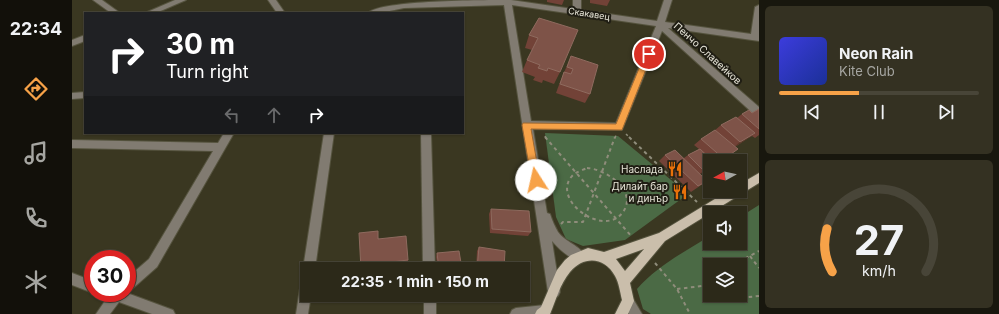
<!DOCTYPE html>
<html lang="en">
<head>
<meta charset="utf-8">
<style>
  :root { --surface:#2c2919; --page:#343122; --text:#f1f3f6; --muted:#a6a6a2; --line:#484538; --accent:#f7a248 }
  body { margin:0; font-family:Inter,sans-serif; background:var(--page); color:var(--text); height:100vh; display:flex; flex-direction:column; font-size:15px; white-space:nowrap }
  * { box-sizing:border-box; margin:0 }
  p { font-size:13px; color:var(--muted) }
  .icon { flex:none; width:22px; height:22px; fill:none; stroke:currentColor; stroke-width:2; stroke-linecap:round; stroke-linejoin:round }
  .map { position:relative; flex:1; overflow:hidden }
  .side { display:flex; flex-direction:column; gap:6px; padding:6px; background:#18170e; width:240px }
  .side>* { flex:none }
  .hud { position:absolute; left:12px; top:12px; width:380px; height:122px; border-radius:0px; box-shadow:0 1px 3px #0004,0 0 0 1px var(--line); background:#202124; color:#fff; overflow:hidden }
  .needle { width:26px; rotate:262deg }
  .buttons { position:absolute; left:631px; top:154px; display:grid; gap:8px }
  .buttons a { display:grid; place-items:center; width:44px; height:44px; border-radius:0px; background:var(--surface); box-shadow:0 1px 3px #0004,0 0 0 1px var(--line); font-size:20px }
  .speed { position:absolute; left:12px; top:250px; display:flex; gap:8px; font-size:20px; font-weight:700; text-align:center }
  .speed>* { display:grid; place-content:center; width:52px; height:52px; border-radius:50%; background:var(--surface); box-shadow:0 1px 3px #0004,0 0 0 1px var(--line); line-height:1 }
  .speed .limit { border:6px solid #d22; background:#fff; color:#111 }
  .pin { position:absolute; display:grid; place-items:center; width:34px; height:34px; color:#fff; margin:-17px; border:2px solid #fff; border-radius:50%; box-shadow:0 1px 4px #0007 }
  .me { position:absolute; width:44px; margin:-22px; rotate:350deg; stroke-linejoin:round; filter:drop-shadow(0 0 3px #0008) }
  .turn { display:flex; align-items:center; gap:14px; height:84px; padding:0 16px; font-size:18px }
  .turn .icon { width:52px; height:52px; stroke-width:2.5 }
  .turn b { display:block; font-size:28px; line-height:34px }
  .lanes { display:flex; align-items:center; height:38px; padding:0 16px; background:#0003; justify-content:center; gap:20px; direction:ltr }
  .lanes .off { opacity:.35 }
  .side .widget { flex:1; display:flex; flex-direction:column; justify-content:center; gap:6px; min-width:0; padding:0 14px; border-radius:6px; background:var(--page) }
  .side .dial { align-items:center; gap:0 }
  .dial svg { height:104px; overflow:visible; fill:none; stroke:var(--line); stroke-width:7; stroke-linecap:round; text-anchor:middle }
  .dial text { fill:var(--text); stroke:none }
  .song { display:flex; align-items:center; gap:12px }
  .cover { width:48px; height:48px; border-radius:6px; background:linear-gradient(135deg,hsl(240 70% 55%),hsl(230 70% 35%)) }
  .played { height:4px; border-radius:2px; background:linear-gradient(90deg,var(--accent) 40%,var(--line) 40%) }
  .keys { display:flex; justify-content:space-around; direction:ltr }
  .trip { position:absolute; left:228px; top:262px; width:230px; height:40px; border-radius:0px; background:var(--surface); box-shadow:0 1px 3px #0004,0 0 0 1px var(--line); font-weight:700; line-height:40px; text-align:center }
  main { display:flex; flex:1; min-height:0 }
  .tab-bar { display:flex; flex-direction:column; width:72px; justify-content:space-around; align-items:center; background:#12100a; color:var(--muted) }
  .tab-bar .icon { width:28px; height:28px }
  .tab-bar .active { color:var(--accent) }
  .tab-bar b { font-size:18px; color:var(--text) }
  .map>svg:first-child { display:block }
  .green { fill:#4b6a45; fill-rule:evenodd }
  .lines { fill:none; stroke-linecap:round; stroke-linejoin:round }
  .minor-casing { stroke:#55533e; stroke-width:2 }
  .major-casing { stroke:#55533e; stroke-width:2 }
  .path-far1 { stroke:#8f8d7b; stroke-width:1.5; stroke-dasharray:2.5 2.5; stroke-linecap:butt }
  .path { stroke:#8f8d7b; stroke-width:2; stroke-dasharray:3.5 3.5; stroke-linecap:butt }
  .minor { fill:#817b71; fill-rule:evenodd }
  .major { fill:#cabeab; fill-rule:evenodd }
  .wall { fill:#724237 }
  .shaded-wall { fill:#563627 }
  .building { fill:#7e5348; stroke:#8e6a5e }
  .route { fill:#f7a248; stroke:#a1692f }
  .labels { text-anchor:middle; stroke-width:4; stroke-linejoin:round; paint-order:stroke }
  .far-street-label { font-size:9px; fill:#e5e3d6; stroke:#201e14 }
  .street-label { font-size:10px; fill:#e5e3d6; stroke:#201e14 }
  .poi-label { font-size:10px; fill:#e5e3d6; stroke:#201e14; text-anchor:end }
</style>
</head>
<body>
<main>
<nav class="tab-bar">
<b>22:34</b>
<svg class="icon active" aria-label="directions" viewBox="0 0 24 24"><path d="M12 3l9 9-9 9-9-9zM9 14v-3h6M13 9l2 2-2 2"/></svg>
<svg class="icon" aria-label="music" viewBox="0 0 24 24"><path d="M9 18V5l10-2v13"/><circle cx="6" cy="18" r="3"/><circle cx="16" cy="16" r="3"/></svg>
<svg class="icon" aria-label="phone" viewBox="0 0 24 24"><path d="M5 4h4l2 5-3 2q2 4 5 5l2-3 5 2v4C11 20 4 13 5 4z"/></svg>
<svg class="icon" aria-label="climate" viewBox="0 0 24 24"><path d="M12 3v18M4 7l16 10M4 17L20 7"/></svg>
</nav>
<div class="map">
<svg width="687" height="314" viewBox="0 0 687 314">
  <rect width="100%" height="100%" fill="#3a3721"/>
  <g class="green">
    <polygon points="473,133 546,136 616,194 553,240 511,246 494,239 484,217"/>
    <path d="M 687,205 L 687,314 L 579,314 L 571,309 L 565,289 C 585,266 612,252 638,236 L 638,243 L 668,243 L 668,217 ZM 638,265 L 668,265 L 668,295 L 638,295 Z"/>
  </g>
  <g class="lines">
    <defs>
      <g id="minor">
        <polygon points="21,0 30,0 48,13 39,13"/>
        <polygon points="103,0 114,0 84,13 73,13"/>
        <polygon points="196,0 204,0 213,13 205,13"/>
        <path d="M 439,0 L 501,9 L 501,0 L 509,0 L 509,10 L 585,21 L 592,0 L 600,0 L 593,22 L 679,34 L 683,7 L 687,5 L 687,41 L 596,28 L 687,107 L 687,117 L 684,116 L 590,31 L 550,130 L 461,129 L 475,213 L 478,214 C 480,220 483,227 486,232 C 493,242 509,246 513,256 L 511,260 L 507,262 C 496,257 488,250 480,241 L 488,292 L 486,296 L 482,298 L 478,296 L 476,292 L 432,5 L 332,8 L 308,13 L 296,13 C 309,0 415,0 439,0 ZM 440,5 L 584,26 L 544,123 L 459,121 Z"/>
        <polygon points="13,35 13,41 0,46 0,40"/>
        <polygon points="13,92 13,98 0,99 0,93"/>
        <polygon points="152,133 162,133 85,267 59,290 55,292 55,278 77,259 141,151 0,148 0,140 146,143"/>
        <polygon points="252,133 262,133 243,269 235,269 235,274 231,269"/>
        <polygon points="349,133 359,133 363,269 351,269"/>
        <polygon points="0,273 21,281 21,293 0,285"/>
        <polygon points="235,276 235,295 239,295 236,314 224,314 229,282 231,278"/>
        <polygon points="32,293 55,293 101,310 103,314 80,314 47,302 38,314 24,314 35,298"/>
        <rect x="352" y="295" width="12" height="19"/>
        <polygon points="556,295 560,297 570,314 557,314 550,301 552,297"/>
        <polygon points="473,305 477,307 479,311 478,314 438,314 440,310 444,308"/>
      </g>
      <path id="major" d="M 687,173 L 687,183 L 593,241 L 558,283 L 562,301 L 556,314 L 543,314 L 550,300 C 548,292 547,283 543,276 C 533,257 512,255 498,272 C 488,284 484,300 478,314 L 463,314 L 465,310 L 469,307 L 485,270 L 493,260 L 499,255 L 516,248 L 532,252 L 587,233 L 656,191 L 668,191 L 668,184 ZM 572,249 L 553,271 L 544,259 Z"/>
    </defs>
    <use href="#minor" class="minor-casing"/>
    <use href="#major" class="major-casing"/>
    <g class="path-far1">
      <polyline points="554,134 558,138"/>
      <polyline points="473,136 474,138"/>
      <polyline points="543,138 544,135"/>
    </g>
    <g class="path">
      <polyline points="473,137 560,237"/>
      <polyline points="557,137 625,202"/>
      <path d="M 515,168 C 534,169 566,191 551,212 C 532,239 477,199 501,175 C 504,172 511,170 515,168 Z"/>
      <polyline points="489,224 491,222 511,222 543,137"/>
      <polyline points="678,256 687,268"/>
      <polyline points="583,263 605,289 618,314"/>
      <polyline points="661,265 687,251"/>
      <polyline points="605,289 638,285"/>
      <polyline points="664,295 667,298 687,296"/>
    </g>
    <use href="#minor" class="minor"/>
    <use href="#major" class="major"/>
  </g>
  <g class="wall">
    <polygon points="475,0 492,0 490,5 475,2"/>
    <polygon points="518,0 538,0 535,6 518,3"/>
    <polygon points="467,18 488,72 482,84 471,80 470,83 461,80 463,77 450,72 455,60 460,50 453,48 457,35"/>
    <polygon points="499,56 518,94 513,103 484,93 488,82"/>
    <polygon points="687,109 687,135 683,138 680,136 675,139 663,147 666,149 649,161 638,161 638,168 628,174 635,181 619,192 587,161 593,155 612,158 616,155 627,149 622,145 629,139 642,131 649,125 665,118 670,114 680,113"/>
    <polygon points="419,209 459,232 456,236 418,233 417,214"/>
    <polygon points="307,237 307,239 336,260 337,265 305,269 289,269"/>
    <polygon points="407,247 432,269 404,269 405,251"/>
    <polygon points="365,253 390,269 366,269 364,257"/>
  </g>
  <g class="shaded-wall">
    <polygon points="683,133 675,139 661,148 668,142"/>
    <polygon points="638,167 638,168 637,169 625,176 632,171"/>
  </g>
  <g class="building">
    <polygon points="467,18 506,30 488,72 476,68 475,71 466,68 468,65 455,60 466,38 457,35"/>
    <polygon points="499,56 526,65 518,94 488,84 492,72 499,74 501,69 495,67"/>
    <polygon points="687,109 687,129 670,114 677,110 680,113"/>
    <polygon points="664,117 683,133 668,142 649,125"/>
    <polygon points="643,130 666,149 652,159 629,139"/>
    <polygon points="628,149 641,161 638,161 638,167 632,171 616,155"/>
    <polygon points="603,150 635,181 626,186 593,155"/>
    <polygon points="419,209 457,211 459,232 420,229"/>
    <polygon points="306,231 306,239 334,236 336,260 303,264 303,269 289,269 287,233"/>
    <polygon points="407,247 433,251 432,269 405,269"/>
    <polygon points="387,251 390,269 367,269 365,253"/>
  </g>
  <polygon class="route" points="577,51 580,54 550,130 459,129 468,180 467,183 464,184 460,183 450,125 451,123 544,124 573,54"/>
  <defs>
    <symbol id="restaurant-bare" viewBox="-9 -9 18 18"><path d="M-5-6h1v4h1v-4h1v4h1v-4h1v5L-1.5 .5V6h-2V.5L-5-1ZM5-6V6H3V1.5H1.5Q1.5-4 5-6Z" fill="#e8710a" stroke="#201e14" stroke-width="2.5" paint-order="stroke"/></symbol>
  </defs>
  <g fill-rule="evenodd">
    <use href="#restaurant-bare" x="592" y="158" width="22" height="22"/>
    <use href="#restaurant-bare" x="597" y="181" width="22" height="22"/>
  </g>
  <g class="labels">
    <g class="far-street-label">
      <text transform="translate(517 14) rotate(9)" y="3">Скакавец</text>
    </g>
    <g class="street-label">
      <text transform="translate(636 53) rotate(42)" y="4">Пенчо Славейков</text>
    </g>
    <g class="poi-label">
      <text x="591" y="173">Наслада</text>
      <text x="596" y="190">Дилайт бар<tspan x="596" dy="12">и динър</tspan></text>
    </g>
  </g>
</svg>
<div class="buttons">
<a><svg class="needle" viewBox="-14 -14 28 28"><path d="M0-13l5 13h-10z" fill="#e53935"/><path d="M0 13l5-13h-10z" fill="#a6a6a2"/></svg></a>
<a><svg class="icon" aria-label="sound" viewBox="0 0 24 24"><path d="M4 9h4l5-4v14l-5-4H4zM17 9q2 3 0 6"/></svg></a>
<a><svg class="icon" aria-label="layers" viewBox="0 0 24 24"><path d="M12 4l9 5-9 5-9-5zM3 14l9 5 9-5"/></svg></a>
</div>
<div class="speed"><div class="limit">30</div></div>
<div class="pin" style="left:577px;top:54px;background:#d93025"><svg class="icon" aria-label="arrive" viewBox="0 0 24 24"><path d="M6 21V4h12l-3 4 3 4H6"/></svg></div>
<svg class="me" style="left:464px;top:180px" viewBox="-20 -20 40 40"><circle r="19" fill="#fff"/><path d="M0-13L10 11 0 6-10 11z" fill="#f7a248"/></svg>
<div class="trip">22:35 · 1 min · 150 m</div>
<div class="hud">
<div class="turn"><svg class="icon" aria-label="right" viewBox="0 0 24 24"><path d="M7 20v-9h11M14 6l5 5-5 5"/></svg><div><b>30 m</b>Turn right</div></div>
<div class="lanes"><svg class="icon off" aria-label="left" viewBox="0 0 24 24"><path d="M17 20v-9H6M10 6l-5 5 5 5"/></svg><svg class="icon off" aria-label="ahead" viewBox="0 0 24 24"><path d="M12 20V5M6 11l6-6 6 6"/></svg><svg class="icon" aria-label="right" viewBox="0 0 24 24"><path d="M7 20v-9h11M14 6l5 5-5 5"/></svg></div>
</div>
</div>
<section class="side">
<div class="widget">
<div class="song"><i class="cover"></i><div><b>Neon Rain</b><p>Kite Club</p></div></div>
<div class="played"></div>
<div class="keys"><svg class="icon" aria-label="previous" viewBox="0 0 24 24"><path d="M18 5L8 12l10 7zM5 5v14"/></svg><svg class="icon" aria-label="pause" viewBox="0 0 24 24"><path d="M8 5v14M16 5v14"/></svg><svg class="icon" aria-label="next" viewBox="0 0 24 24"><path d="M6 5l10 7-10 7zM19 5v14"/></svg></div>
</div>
<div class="widget dial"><svg viewBox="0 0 100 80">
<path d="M14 69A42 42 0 1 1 86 69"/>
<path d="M14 69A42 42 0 0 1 10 36" stroke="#f7a248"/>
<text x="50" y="56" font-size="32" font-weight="700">27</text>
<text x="50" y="72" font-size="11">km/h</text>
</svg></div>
</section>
</main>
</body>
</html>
